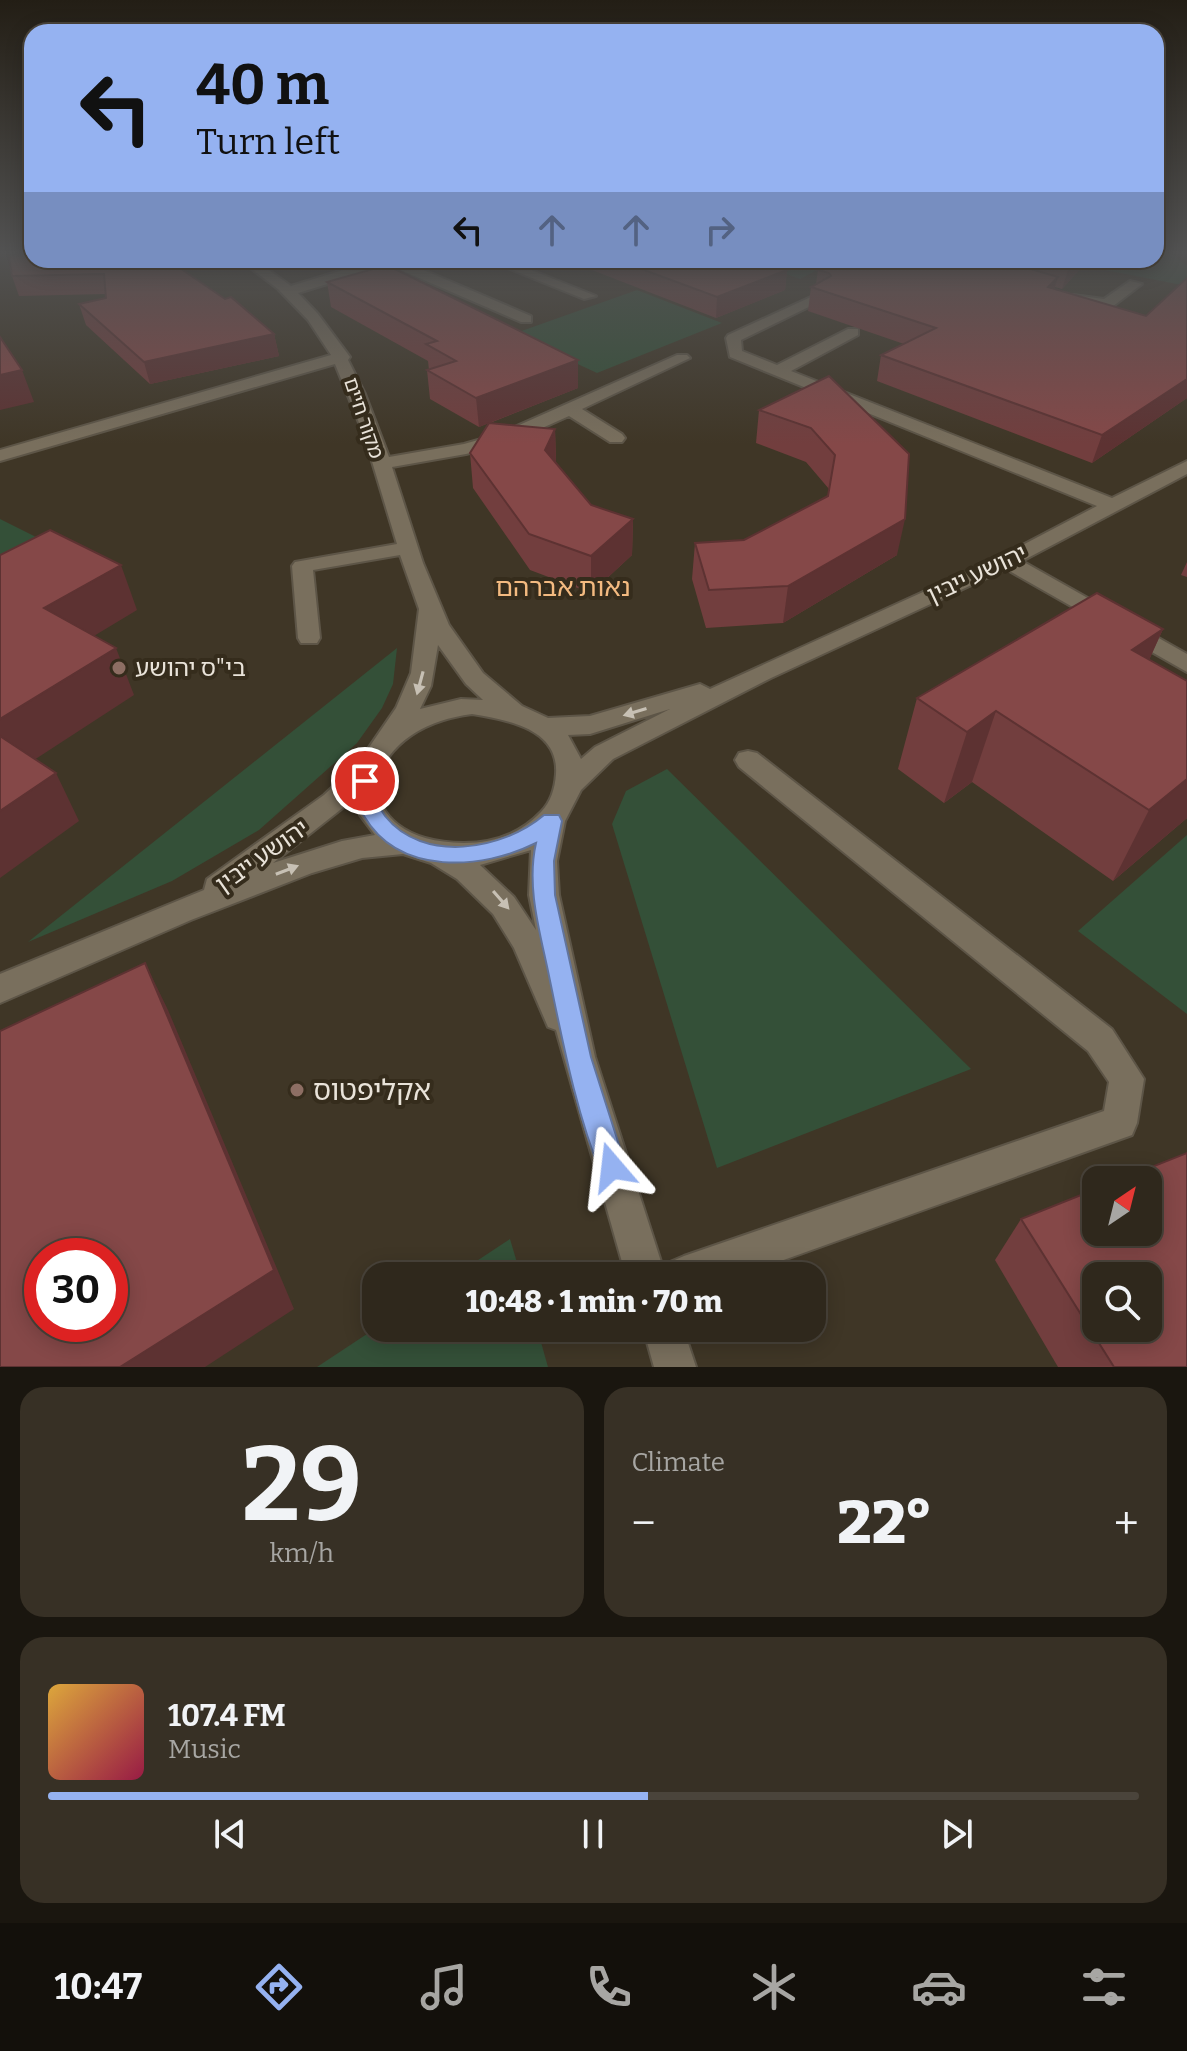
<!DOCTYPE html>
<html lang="en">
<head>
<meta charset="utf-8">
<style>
  :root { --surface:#2f281c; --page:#373025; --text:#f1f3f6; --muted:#a7a6a3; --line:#4a443b; --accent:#95b2f1 }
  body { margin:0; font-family:Bitter,"Noto Sans Hebrew",serif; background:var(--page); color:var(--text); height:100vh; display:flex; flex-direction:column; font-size:30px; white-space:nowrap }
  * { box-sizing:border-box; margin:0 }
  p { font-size:26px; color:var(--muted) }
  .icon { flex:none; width:44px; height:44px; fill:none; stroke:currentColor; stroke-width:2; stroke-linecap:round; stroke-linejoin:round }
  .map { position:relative; height:1367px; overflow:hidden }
  .details { display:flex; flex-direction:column; gap:20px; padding:20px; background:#1a160f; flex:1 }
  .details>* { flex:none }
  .hud { position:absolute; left:24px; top:24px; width:1140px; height:244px; border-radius:24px; box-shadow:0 4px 20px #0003,0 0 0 2px var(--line); background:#95b2f1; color:#111; overflow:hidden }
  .needle { width:52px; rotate:35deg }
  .buttons { position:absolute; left:1082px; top:1166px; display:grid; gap:16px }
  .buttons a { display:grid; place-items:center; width:80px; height:80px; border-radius:16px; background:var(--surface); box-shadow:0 4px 20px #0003,0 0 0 2px var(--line); font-size:40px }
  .speed { position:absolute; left:24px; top:1238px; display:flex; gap:16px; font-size:40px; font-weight:700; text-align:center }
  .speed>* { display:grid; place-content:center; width:104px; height:104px; border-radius:50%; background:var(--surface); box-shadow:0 4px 20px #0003,0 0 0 2px var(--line); line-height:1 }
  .speed .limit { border:12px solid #d22; background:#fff; color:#111 }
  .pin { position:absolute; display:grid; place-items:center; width:68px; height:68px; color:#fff; margin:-34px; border:4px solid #fff; border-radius:50%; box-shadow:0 2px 8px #0007 }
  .me { position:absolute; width:88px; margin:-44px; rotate:343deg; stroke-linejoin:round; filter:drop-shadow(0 0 6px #0008) }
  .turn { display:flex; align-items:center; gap:28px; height:168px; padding:0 40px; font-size:36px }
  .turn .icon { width:104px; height:104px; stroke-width:2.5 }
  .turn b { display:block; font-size:56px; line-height:68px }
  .lanes { display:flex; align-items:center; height:76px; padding:0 40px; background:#0003; justify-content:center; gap:40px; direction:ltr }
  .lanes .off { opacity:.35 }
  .big { font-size:60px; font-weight:800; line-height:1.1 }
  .details .tile { flex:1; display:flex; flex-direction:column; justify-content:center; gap:12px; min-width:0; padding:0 28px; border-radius:24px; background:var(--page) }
  .details .dial { align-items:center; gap:0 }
  .dial b { font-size:104px; line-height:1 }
  .song { display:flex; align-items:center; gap:24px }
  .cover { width:96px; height:96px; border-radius:12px; background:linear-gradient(135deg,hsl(40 70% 55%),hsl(340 70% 35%)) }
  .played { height:8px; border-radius:4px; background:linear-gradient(90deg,var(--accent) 55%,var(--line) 55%) }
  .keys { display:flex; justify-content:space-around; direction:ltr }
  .heat { display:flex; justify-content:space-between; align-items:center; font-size:44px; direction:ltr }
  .details .tiles { flex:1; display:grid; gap:20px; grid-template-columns:1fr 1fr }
  .tile:last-child { grid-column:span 2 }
  .trip { position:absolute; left:362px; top:1262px; width:464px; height:80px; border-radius:24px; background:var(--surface); box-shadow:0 4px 20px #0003,0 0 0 2px var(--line); font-weight:800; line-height:80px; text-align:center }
  .tab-bar { display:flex; height:128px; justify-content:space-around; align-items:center; background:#13100b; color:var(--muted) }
  .tab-bar .icon { width:56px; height:56px }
  .tab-bar .selected { color:var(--accent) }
  .tab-bar b { font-size:36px; color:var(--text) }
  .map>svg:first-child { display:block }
  .green { fill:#345038 }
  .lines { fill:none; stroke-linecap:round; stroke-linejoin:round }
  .minor-casing { stroke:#5d5547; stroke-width:4 }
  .minor { fill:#796f5d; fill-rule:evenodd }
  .wall { fill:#723e3e }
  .shaded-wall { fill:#5d3232 }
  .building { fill:#854848; stroke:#5d3232; stroke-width:2; fill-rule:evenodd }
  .oneway { fill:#c7c0b4 }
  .route { fill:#95b2f1; stroke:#61749d; stroke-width:2 }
  .education-dot { fill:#8d6e63; stroke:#352c1c; stroke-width:3 }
  .labels { text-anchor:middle; stroke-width:8; stroke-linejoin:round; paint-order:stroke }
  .far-street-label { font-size:20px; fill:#e9e3d9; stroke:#352c1c }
  .street-label { font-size:24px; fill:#e9e3d9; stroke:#352c1c }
  .poi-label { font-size:24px; fill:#e9e3d9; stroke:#352c1c; text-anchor:start }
  .neighbourhood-label { font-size:26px; fill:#f3ba80; stroke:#352c1c }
  .near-poi-label { font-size:28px; fill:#e9e3d9; stroke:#352c1c; text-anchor:start }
</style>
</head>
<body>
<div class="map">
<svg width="1187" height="1367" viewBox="0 0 1187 1367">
  <rect width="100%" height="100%" fill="#3f3626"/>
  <g class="green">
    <polygon points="1156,253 1171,253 1187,266 1187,286 1100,269 1105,262 1097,260 1156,260"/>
    <polygon points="747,260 836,260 800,279"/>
    <polygon points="637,290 722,323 597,373 513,334"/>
    <polygon points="0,519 44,541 0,564"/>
    <polygon points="397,648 393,684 382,708 357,743 259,830 172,881 28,942"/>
    <polygon points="667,769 971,1069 717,1168 612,824 626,791"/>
    <polygon points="1187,835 1187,1014 1078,931"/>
    <polygon points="510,1239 521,1276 454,1276"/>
    <polygon points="376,1328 537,1328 548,1367 317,1367"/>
  </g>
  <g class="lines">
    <defs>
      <g id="minor">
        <path d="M 240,260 L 255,260 L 291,286 L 376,260 L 400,260 L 531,316 L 531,322 L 521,322 L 389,265 L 298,293 L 318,314 L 350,357 L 348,360 L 365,394 L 389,457 L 464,444 L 499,434 L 677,355 L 687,355 L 690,358 L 582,409 L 622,434 L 625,438 L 622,442 L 610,442 L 569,416 L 511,442 L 466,454 L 392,467 L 423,563 L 449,625 L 483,673 L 522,706 L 548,718 L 590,716 L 700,684 L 710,689 L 1000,557 L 1097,506 L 730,357 L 726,338 L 728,335 L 813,296 L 825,299 L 741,340 L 742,351 L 777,365 L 848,329 L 858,329 L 858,335 L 791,371 L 1112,498 L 1187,461 L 1187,474 L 1022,561 L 1187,654 L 1187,672 L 1006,569 L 771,678 L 613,759 L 581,790 L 565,821 L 557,861 L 559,895 L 595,1057 L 665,1274 L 670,1262 L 684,1256 L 1104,1111 L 1109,1082 L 1088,1051 L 739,767 L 735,760 L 739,753 L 748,751 L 757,753 L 1112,1029 L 1144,1079 L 1137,1123 L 1132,1135 L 739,1276 L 626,1276 L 556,1030 L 548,1027 L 514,948 L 493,914 L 457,879 L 431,863 L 403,854 L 362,858 L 312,873 L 191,920 L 0,1003 L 0,974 L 204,890 L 207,879 L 324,795 L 359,762 L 396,708 L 411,673 L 419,609 L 400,555 L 313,570 L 320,638 L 317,643 L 301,643 L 298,638 L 292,566 L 295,562 L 397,544 L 364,435 L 335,364 L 0,461 L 0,450 L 331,355 L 308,320 L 278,289 ZM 438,645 L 466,684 L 483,700 L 461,699 L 420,709 L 431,686 ZM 670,709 L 595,747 L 581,759 L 568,735 L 590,734 ZM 472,714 C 507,720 559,728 556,774 C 555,788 551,802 541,812 C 520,834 494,843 464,843 C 343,842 355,729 472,714 ZM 354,799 L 360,815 L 375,835 L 342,841 L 273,863 ZM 531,850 L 529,895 L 536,930 L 514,897 L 480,865 Z"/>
        <polygon points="488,260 506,260 596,296 584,299"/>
        <polygon points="1130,281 1142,284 1112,307 1073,303 1066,299 1073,295 1104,299"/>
        <polygon points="643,1328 683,1328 696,1367 654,1367"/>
      </g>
    </defs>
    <use href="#minor" class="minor-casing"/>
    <use href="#minor" class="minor"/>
  </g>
  <g class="wall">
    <polygon points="168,260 274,334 279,356 150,384 86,325 79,304 106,298 106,294 19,296 12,276"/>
    <polygon points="566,260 758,260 787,270 785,290 716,318"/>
    <polygon points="842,260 1088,260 1062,289 1055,287 1054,289 1146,316 1187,278 1187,398 1092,463 877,381 881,355 904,344 808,311 811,287 816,284 818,270"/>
    <polygon points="327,282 578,360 578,388 490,423 555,429 556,463 591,505 633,519 632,555 591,593 530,570 473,488 470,453 489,423 479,427 430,399 427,370 429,370 428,361 331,307"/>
    <polygon points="829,376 897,555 783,623 706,628 692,579 695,543 744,540 828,496 829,489 806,462 756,443 759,410"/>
    <polygon points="1187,562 1187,577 1181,575"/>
    <polygon points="1163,629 1149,660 1187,818 1113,881 972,782 944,803 898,769 917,698"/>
    <polygon points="1021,1219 1187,1367 1058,1367 995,1260"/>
  </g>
  <g class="shaded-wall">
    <polygon points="1071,260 1088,260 1062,289"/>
    <polygon points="787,270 785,290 716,318 717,297"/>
    <polygon points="1058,277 1051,300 1048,287"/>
    <polygon points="274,334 279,356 150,384 144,362"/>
    <polygon points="578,360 578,388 479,427 476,398"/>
    <polygon points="22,370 34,402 0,410 0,375"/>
    <polygon points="1187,379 1187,398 1092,463 1102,435"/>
    <polygon points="555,429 556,463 545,450"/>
    <polygon points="633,519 632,555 591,593 591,556"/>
    <polygon points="905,519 897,555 783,623 788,586"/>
    <polygon points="121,565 137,610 64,654 44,608"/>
    <polygon points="1163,629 1132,698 1132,650"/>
    <polygon points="116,648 134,695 11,775 0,754 0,719"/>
    <polygon points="996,711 972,782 944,803 967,732"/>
    <polygon points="56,773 79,821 0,878 0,811"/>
    <polygon points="1187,779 1187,818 1113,881 1149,810"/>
    <polygon points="145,963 168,1010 294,1309 205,1367 120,1367"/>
  </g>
  <g class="building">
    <polygon points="27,253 32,253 32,260 168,260 225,299 231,297 274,334 144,362 79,304 106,298 104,274 12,276 9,257"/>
    <polygon points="617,260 758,260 787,270 717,297"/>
    <polygon points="842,260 1000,260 1058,277 1048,287 1146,316 1187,278 1187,379 1102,435 881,355 936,328 811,287 831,276 829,273 818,270"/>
    <polygon points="387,265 578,360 476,398 427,370 456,361 426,344 437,341 327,282"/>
    <polygon points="0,337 22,370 0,375"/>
    <polygon points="829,376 909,454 905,519 788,586 709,590 695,543 744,540 828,496 835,455 811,428 759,410"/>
    <polygon points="489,423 555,429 545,450 591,505 633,519 591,556 529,534 470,453"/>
    <polygon points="50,530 121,565 44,608 116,648 0,719 0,555"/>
    <polygon points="1097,593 1163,629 1132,650 1187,681 1187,779 1149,810 996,711 967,732 917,698"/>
    <polygon points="0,736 56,773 0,811"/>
    <path d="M 145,963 L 274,1270 L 120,1367 L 0,1367 L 0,1031 ZM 42,1256 L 110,1256 L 110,1324 L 42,1324 Z"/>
    <path d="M 1187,1153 L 1187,1367 L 1114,1367 L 1021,1219 L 1096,1189 L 1096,1232 L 1148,1232 L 1148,1180 L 1119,1180 ZM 1096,1276 L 1148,1276 L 1148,1328 L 1096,1328 Z"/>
  </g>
  <defs><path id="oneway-solid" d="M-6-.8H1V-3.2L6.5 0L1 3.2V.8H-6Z" transform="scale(2)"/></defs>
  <g class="oneway">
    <use href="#oneway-solid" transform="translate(420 683) rotate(105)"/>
    <use href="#oneway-solid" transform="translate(635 712) rotate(163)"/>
    <use href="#oneway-solid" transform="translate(287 870) rotate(-21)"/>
    <use href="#oneway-solid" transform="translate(501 900) rotate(49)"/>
  </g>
  <linearGradient id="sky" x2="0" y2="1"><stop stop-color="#231e15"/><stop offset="0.57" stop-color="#525252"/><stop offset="1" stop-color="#525252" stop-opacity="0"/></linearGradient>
  <rect width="1187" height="444" fill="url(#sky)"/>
  <path class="route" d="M 365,774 L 372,776 C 379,789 375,803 385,816 C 423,864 503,850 544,815 L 559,815 L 562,821 L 554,861 L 555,895 L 591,1057 L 626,1167 L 622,1176 L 612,1180 L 602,1176 C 576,1113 563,1043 549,976 C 540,932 526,887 536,843 C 482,870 399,876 364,816 C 357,805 351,789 358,776 Z"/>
  <g class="education-dot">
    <circle cx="119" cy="668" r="8"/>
    <circle cx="297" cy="1090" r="8"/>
  </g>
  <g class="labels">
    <g class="far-street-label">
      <text transform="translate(364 418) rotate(71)" y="7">מקור חיים</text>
    </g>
    <g class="street-label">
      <text transform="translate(977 574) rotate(-25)" y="8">יהושע ייבין</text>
      <text transform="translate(262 856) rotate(-35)" y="8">יהושע ייבין</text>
    </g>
    <g class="poi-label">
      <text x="135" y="676">בי"ס יהושע</text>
    </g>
    <g class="neighbourhood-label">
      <text x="563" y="596">נאות אברהם</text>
    </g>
    <g class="near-poi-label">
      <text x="313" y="1100">אקליפטוס</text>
    </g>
  </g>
</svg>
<div class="buttons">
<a><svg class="needle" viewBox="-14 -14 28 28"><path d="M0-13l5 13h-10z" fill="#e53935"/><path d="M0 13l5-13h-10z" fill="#a7a6a3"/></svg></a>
<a><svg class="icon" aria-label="search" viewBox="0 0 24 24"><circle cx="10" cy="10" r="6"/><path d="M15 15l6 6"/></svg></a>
</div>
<div class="speed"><div class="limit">30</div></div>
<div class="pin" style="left:365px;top:781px;background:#d93025"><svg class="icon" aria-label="arrive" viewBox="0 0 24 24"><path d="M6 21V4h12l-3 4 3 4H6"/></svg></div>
<svg class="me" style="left:612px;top:1167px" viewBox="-20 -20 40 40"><path d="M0-17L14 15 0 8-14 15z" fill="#95b2f1" stroke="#fff" stroke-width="4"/></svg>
<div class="trip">10:48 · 1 min · 70 m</div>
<div class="hud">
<div class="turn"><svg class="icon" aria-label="left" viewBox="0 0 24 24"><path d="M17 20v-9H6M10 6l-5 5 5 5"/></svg><div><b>40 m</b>Turn left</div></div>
<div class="lanes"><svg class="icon" aria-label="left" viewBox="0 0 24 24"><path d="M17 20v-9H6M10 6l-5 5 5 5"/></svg><svg class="icon off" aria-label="ahead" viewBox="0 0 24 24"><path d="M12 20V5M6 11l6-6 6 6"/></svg><svg class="icon off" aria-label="ahead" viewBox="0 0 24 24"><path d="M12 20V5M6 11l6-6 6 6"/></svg><svg class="icon off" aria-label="right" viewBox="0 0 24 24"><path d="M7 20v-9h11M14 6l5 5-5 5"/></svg></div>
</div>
</div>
<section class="details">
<div class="tiles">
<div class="tile dial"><b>29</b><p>km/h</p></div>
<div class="tile"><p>Climate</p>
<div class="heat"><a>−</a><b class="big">22°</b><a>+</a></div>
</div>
<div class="tile">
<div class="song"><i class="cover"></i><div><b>107.4 FM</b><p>Music</p></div></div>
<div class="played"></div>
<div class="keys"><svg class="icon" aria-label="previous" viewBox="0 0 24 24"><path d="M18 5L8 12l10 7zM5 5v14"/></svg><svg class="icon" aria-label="pause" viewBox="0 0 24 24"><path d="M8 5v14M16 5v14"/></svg><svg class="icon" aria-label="next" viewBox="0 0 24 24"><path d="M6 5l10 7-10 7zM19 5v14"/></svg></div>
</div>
</div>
</section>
<nav class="tab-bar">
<b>10:47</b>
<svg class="icon selected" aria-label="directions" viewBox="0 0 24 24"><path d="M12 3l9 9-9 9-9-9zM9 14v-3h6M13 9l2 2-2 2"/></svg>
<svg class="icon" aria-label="music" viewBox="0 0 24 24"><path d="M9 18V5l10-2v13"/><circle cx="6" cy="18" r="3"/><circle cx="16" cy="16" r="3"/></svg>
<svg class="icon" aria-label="phone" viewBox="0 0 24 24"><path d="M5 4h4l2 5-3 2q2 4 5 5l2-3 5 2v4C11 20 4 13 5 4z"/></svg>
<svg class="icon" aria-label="climate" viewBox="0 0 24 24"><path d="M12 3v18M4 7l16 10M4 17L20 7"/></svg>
<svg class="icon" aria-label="car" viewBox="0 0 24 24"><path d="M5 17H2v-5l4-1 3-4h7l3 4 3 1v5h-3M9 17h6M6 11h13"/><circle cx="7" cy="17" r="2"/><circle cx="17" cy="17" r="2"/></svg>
<svg class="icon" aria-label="filters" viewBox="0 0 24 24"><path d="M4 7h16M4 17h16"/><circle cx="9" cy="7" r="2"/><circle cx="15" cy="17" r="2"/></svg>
</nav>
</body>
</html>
